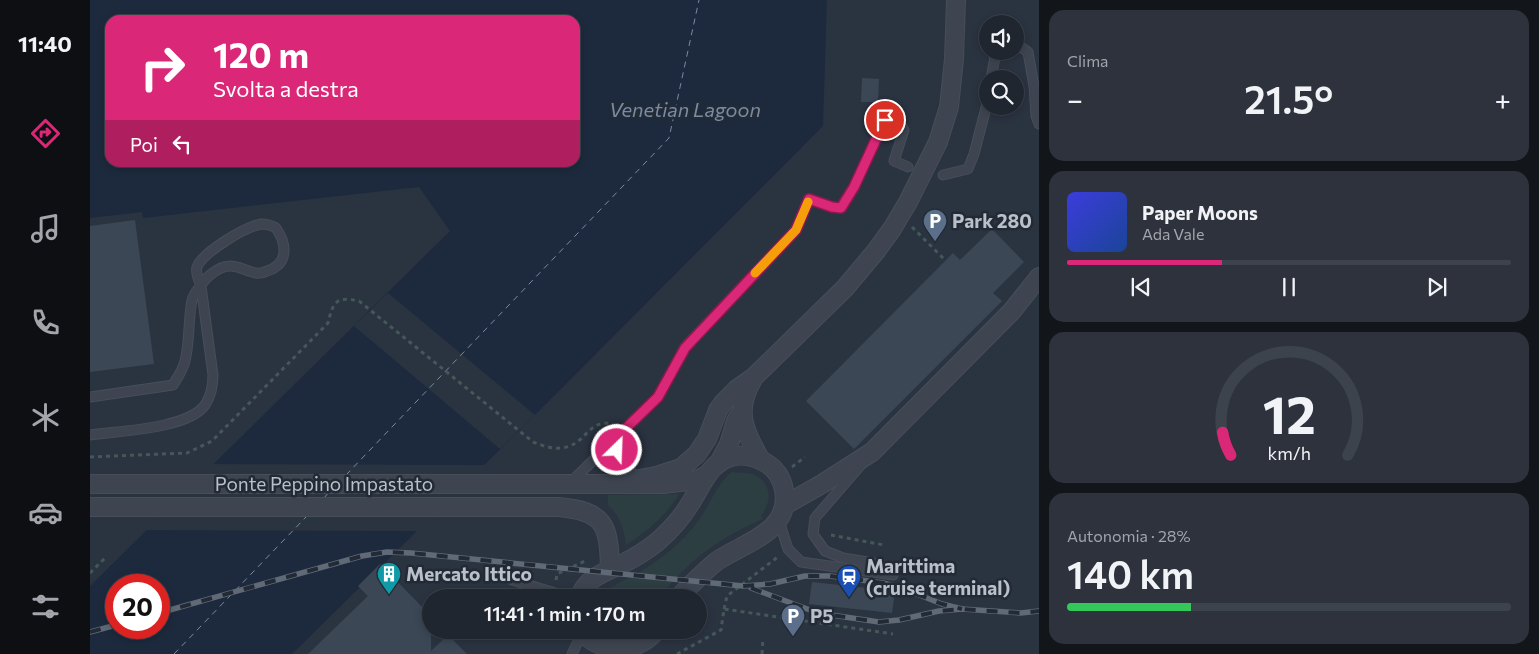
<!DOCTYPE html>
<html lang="it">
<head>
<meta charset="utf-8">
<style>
  :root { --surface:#202630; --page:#2d323c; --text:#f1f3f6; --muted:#a2a5ab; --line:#3d434c; --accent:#db2777 }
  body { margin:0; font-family:Commissioner,sans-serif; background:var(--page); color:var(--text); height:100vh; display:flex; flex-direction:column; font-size:19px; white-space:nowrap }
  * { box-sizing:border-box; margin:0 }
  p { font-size:16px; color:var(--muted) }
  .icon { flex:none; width:28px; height:28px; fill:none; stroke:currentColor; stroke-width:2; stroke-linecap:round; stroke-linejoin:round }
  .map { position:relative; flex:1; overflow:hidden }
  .sheet { display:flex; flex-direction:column; gap:10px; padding:10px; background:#12151a; width:500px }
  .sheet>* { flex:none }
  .hud { position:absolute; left:15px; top:15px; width:475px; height:152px; border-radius:15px; box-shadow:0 2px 8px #0003,0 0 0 1px var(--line); background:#db2777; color:#fff; overflow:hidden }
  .fabs { position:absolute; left:889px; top:15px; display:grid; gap:10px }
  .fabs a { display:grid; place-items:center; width:45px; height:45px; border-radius:50%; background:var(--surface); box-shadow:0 2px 8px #0003,0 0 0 1px var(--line); font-size:25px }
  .speed { position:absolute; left:15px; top:574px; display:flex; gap:10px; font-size:25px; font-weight:700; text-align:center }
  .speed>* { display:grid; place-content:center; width:65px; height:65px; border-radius:50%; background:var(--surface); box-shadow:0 2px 8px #0003,0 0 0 1px var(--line); line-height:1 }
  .speed .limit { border:8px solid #d22; background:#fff; color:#111 }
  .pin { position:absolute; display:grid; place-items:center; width:42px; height:42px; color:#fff; margin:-21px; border:2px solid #fff; border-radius:50%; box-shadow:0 1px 5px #0007 }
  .me { position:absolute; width:55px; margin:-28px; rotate:24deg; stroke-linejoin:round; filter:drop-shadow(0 0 4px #0008) }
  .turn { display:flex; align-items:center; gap:18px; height:105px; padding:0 25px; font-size:22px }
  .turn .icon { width:65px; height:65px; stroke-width:2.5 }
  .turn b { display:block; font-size:35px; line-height:42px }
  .then { display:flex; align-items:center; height:48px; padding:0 25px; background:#0003; gap:10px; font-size:19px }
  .big { font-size:38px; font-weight:600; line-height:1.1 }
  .sheet .tile { flex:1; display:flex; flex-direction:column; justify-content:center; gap:8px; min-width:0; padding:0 18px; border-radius:15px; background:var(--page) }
  .sheet .dial { align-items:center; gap:0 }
  .dial svg { height:130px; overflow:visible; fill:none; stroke:var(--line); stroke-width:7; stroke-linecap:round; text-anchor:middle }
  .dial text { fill:var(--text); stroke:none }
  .song { display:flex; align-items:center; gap:15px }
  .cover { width:60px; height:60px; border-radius:8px; background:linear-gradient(135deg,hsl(240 70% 55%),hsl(220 70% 35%)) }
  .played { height:5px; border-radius:2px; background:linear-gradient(90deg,var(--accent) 35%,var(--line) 35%) }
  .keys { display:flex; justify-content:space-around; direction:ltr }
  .heat { display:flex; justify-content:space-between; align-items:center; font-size:28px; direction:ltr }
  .charge { height:8px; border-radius:4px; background:linear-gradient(90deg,#34c759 28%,var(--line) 0) }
  .trip { position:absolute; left:332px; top:589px; width:285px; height:50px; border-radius:25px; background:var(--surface); box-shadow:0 2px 8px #0003,0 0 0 1px var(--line); font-weight:600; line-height:50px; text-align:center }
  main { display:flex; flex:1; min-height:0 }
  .dock { display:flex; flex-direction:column; width:90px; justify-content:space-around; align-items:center; background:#0d0f13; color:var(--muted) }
  .dock .icon { width:35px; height:35px }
  .dock .on { color:var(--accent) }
  .dock b { font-size:22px; color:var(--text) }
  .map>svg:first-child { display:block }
  .green { fill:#2c3e41 }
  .water { fill:#1d2a3d; fill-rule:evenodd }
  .pier { fill:#2a3340 }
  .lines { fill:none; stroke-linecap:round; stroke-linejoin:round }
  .ferry { stroke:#788ba5; stroke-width:1; stroke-dasharray:6 5; stroke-linecap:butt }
  .building { fill:#3c4755 }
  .lane-casing { stroke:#474e59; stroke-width:11 }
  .street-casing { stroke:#474e59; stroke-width:20 }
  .path { stroke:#455759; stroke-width:3; stroke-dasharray:4 4; stroke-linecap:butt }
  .lane { stroke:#3e4550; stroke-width:9 }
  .street { stroke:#3e4550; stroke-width:18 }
  .rail-casing { stroke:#606976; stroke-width:5.5 }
  .rail { stroke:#222a35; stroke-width:4; stroke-dasharray:11; stroke-linecap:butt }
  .route-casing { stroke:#8e194d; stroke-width:12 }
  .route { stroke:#db2777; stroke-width:9 }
  .slow { stroke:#f59e0b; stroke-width:9 }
  .labels { text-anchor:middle; stroke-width:5; stroke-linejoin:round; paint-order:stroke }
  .poi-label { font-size:19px; font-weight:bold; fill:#bac0ca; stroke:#222a35; text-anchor:start }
  .street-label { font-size:19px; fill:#bac0ca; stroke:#222a35 }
  .water-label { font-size:20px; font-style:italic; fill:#788ba5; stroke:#222a35 }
</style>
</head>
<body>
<main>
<nav class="dock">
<b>11:40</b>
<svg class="icon on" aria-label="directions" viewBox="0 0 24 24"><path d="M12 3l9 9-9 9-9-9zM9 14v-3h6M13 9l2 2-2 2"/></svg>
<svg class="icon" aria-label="music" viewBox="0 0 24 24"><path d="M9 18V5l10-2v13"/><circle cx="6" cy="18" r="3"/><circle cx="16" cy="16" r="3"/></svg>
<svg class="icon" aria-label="phone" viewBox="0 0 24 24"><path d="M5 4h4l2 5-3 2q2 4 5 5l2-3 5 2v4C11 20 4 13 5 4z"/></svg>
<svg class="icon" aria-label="climate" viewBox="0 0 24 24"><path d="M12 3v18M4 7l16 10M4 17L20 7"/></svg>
<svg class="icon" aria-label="car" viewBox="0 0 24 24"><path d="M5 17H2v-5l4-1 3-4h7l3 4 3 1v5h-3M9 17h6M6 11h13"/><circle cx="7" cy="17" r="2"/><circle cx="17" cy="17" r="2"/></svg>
<svg class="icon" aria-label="filters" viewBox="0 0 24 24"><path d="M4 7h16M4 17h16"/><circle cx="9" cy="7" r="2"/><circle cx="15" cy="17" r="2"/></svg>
</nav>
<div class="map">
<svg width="949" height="654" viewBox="0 0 949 654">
  <rect width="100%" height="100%" fill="#2a3340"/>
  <g class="green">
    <path d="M 643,471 L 645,473 C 673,469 689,492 671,516 L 673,519 C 633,536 596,561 571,597 L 511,597 L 513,595 L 513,591 C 549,574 584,554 608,521 C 620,505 627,483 643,471 Z"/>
    <path d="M 589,494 C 576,515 557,532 536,545 C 534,529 530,516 518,505 L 518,495 Z"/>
    <path d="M 515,630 L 547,630 C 536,638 526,640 515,630 Z"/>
  </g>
  <path class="water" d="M 0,0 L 737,0 L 733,126 L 445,415 L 202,654 L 0,654 L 0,586 L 360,231 L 329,187 L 53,218 L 52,212 L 0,218 ZM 20,20 L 485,20 L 485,162 L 20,162 ZM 26,585 L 69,585 L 69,628 L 26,628 Z"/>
  <g class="pier">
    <polygon points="298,293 445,415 410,449 264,326"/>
    <polygon points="120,464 398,465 331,531 53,530"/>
  </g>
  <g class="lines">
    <g class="ferry">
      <polyline points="256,475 579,138 609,0"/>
      <polyline points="234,498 239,492"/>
      <polyline points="84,654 217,516"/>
    </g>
  </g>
  <g class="building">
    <polygon points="772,78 789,79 788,102 771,102"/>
    <polygon points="45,220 64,364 0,372 0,226"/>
    <polygon points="902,229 934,262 903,293 912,301 764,449 716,401 863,253 870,260"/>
    <polygon points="290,564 341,616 341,651 358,635 377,654 218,654 278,596 268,586"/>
    <polygon points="722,582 805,591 802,613 719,604"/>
  </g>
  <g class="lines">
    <defs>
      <g id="lane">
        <polyline points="925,43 938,52 944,86 946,116 949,124"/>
        <polyline points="901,79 906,51"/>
        <polyline points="853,175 878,169 884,154 898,100"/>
        <path d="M 0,397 L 83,385 C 87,378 93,370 95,361 C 100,341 98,320 102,300 C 104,293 114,280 120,275 C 126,270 132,266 140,266 C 149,266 154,270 162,272 C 167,274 173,273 177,271 C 199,264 197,244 186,228 C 181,225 177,224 171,224 C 155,227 113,252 107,267 C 105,274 109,280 111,286 L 123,375 C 123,386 121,396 115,405 C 98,429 28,431 0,435"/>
        <polyline points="530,434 568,397 595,347 706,230 719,199 742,207 751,208 764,187 795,120 809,123 814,130 804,161 818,167"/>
        <polyline points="770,466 725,518 723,534 735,551 753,558 790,564"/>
        <path d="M 480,483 L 530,434 C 521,455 534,468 550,479"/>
        <polyline points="689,521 698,549 711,562 803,575"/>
        <polyline points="422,580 482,598"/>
        <polyline points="482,654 492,633"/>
      </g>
      <g id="street">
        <path d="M 663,379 C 644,411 654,429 670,459"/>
        <polyline points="629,463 639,444 646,421 652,411"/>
        <polyline points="0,484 573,484 607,480 617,475"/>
        <polyline points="538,484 550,479 566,476 591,468 607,454 617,439 628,410 633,403 647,389 664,377 755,288 786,251 802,229 818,202 848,142 859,107 864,59 866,0"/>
        <polyline points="695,505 732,484 782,452 922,311 949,277"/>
        <path d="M 0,507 L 468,507 C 515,511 519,525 520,569"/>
        <path d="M 489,598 C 497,577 513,573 532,564 C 544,558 556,551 567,542 C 581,530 594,515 603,499 C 611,486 617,471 630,462 C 644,453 661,454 676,463 C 686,469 692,479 694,490 C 702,532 653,543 627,561 C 613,572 601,585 588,598"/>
        <path d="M 491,630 C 507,654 550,654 566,630"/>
      </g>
    </defs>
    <use href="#lane" class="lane-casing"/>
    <use href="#street" class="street-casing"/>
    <g class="path">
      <polyline points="822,227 855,260"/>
      <path d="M 0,457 L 97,453 L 122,441 L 238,323 C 243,302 246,296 269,301 L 443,442 C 451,445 461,449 470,448 C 496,447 497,418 523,424"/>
      <polyline points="702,467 715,457"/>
      <polyline points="741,535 794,545"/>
      <polyline points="0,573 17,556"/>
      <polyline points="466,580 467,574 495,561"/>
      <polyline points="634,609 637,596 689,556"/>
      <polyline points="587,654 631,630 634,609 803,634"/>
      <polyline points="672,654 673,638"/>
    </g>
    <use href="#lane" class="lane"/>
    <use href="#street" class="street"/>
    <defs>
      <g id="rail">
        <polyline points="661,588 728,613 789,622 809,620 849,611 872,609 931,613 949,611"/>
        <polyline points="69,613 272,556 297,552 321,553 653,586 680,584 715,576 740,576 793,583 812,588 852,604 872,609"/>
        <polyline points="0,632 26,625"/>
      </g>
    </defs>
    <use href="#rail" class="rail-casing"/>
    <use href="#rail" class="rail"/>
  </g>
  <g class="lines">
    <defs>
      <polyline id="route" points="527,450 526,442 530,434 568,397 595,348 706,230 719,199 742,207 751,208 764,187 795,120"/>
    </defs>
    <use href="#route" class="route-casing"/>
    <use href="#route" class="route"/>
    <polyline class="slow" points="665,273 706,230 718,202"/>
  </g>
  <defs>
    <symbol id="parking-pin" viewBox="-11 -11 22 30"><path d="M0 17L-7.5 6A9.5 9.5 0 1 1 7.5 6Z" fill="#5c6f8a" stroke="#222a35"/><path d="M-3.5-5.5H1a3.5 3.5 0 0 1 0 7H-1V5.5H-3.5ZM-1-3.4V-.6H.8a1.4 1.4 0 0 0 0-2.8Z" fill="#fff"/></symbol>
    <symbol id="building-pin" viewBox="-11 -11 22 30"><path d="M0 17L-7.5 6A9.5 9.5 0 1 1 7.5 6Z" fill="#0f9aa8" stroke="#222a35"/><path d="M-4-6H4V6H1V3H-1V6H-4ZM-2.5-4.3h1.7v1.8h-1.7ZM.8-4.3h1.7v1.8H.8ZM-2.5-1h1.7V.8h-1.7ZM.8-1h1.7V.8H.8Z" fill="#fff"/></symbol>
    <symbol id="station-pin" viewBox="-11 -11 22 30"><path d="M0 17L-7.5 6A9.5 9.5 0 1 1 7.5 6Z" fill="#1a4fb4" stroke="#222a35"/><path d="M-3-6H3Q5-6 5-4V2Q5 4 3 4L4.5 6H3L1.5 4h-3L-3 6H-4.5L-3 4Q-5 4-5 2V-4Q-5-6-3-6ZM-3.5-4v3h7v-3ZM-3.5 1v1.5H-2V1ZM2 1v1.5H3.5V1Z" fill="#fff"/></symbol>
  </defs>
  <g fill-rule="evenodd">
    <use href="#parking-pin" x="831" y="207" width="28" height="38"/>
    <use href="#building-pin" x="285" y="560" width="28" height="38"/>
    <use href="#station-pin" x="745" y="563" width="28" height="38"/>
    <use href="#parking-pin" x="689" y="602" width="28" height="38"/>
  </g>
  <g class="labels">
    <g class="poi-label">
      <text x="862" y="228">Park 280</text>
      <text x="776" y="573">Marittima<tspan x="776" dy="22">(cruise terminal)</tspan></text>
      <text x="316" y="581">Mercato Ittico</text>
      <text x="720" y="623">P5</text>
    </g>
    <g class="street-label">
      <text x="234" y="491">Ponte Peppino Impastato</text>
    </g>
    <g class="water-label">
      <text x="595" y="117">Venetian Lagoon</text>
    </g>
  </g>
</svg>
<div class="fabs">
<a><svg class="icon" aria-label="sound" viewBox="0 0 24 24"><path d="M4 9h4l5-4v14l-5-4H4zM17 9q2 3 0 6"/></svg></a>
<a><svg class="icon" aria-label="search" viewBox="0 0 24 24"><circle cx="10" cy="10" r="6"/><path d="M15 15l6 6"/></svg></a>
</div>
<div class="speed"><div class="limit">20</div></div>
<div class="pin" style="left:795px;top:120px;background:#d93025"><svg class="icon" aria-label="arrive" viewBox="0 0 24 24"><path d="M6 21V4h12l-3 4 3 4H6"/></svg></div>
<svg class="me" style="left:527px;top:450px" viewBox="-20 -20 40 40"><circle r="17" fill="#db2777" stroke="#fff" stroke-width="3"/><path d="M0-11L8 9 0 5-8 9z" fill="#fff"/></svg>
<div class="trip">11:41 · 1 min · 170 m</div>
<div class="hud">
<div class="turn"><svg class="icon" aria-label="right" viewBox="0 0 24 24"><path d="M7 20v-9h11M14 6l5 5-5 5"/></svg><div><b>120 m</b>Svolta a destra</div></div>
<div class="then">Poi<svg class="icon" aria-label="left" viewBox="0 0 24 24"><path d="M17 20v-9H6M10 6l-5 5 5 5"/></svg></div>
</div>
</div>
<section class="sheet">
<div class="tile"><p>Clima</p>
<div class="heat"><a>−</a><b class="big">21.5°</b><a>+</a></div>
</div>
<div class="tile">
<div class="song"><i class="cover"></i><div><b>Paper Moons</b><p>Ada Vale</p></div></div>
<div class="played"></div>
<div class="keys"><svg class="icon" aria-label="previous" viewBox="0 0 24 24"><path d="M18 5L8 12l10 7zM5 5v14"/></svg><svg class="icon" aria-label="pause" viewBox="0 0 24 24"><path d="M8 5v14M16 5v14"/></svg><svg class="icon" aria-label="next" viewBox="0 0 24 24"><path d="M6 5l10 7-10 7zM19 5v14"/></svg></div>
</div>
<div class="tile dial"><svg viewBox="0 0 100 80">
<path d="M14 69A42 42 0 1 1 86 69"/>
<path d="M14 69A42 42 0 0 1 9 55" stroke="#db2777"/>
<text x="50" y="56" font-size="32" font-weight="700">12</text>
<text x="50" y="72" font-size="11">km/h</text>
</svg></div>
<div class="tile"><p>Autonomia · 28%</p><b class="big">140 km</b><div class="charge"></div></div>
</section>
</main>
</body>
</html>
